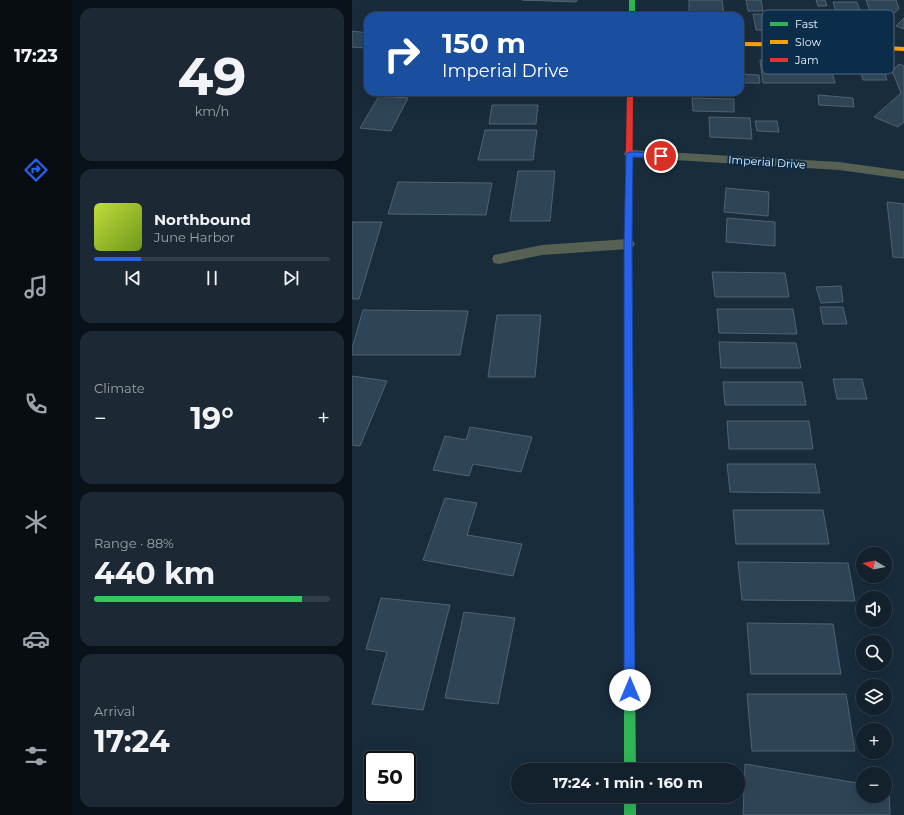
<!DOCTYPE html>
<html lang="en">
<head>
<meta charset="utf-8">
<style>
  :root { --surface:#13212d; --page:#1c2935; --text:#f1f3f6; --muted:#9da3aa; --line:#323e49; --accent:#2563eb }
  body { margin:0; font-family:Montserrat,sans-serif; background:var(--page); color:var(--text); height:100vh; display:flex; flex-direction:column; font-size:15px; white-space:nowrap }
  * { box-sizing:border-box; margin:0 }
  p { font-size:13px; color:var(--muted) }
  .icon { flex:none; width:22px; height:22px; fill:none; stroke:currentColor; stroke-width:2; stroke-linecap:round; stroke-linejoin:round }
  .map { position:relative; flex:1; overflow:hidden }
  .panel { display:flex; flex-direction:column; gap:8px; padding:8px; background:#0a1219; width:280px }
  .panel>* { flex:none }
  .banner { position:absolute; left:12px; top:12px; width:380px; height:84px; border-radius:12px; box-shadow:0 4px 16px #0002,0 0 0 1px var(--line); background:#1a4fa0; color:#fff; overflow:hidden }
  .needle { width:26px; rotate:280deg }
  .buttons { position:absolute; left:504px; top:547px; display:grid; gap:8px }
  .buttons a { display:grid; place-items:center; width:36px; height:36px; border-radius:50%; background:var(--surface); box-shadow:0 4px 16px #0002,0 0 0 1px var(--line); font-size:20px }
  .speed { position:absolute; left:12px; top:751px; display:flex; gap:8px; font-size:20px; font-weight:700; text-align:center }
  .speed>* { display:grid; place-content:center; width:52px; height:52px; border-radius:50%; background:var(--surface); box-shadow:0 4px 16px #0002,0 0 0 1px var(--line); line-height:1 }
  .speed .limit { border:2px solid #111; border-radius:6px; background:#fff; color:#111 }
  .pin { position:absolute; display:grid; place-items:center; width:34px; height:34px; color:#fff; margin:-17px; border:2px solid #fff; border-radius:50%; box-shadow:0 1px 4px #0007 }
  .me { position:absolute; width:44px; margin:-22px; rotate:0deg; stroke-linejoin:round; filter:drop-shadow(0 0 3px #0008) }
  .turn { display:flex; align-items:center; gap:14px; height:84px; padding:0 12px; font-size:18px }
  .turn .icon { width:52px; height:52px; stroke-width:2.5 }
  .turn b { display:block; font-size:28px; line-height:34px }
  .big { font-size:30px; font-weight:700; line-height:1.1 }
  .panel .tile { flex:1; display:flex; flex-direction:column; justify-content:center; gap:6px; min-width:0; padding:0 14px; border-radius:12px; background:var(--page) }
  .panel .dial { align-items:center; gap:0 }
  .dial b { font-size:52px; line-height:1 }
  .song { display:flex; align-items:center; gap:12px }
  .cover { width:48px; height:48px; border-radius:6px; background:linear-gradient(135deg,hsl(70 70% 55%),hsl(80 70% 35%)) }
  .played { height:4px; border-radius:2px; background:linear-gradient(90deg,var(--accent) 20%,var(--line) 20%) }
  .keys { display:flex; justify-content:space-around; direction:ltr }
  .heat { display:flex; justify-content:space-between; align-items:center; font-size:22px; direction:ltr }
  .charge { height:6px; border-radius:3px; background:linear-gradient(90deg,#34c759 88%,var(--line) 0) }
  .trip { position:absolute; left:159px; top:763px; width:234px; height:40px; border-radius:20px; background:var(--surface); box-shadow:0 4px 16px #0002,0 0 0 1px var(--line); font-weight:700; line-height:40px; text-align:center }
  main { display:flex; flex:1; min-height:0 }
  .menu { display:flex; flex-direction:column; width:72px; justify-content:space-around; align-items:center; background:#080d12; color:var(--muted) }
  .menu .icon { width:28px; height:28px }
  .menu .selected { color:var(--accent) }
  .menu b { font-size:18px; color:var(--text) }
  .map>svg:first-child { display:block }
  .building { fill:#2e4558; stroke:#516272 }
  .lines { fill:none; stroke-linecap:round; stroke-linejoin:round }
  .lane { fill:#566153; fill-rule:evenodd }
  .fast { fill:#30b455; fill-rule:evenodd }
  .slow { fill:#ff9f0a; fill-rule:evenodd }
  .jam { fill:#e5322d; fill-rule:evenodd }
  .route { fill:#2563eb; stroke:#184099 }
  .labels { text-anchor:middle; stroke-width:4; stroke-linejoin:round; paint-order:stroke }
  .far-street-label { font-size:11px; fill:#eaf3fd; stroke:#0b2d4a }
  .key { fill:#0b2d4a; stroke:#4e6880; stroke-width:1 }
  .key-label { font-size:11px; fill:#eaf3fd }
</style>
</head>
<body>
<main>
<nav class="menu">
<b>17:23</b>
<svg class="icon selected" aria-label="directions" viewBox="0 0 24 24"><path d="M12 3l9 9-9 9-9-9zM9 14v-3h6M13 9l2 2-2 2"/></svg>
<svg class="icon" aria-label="music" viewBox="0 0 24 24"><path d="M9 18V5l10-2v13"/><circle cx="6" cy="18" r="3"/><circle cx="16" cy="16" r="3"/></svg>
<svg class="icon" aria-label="phone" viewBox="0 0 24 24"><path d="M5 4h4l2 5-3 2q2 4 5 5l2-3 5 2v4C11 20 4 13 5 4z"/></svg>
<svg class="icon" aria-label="climate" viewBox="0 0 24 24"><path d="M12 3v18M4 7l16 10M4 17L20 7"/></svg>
<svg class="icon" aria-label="car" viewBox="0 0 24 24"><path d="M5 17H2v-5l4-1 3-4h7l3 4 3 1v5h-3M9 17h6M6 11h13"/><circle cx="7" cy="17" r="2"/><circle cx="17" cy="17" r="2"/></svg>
<svg class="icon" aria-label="filters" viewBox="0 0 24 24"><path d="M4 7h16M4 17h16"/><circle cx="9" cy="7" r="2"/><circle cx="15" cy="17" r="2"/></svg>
</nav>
<section class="panel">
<div class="tile dial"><b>49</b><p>km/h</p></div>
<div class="tile">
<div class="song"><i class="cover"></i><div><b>Northbound</b><p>June Harbor</p></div></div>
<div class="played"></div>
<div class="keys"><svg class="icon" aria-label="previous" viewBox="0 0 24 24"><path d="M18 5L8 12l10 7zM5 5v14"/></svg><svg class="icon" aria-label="pause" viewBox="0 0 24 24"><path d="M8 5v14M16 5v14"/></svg><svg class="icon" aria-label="next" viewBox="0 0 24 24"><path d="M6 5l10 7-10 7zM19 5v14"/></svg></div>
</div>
<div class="tile"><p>Climate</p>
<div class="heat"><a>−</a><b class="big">19°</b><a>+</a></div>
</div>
<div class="tile"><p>Range · 88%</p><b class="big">440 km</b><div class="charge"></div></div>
<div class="tile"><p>Arrival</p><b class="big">17:24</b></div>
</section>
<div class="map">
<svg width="552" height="815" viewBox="0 0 552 815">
  <rect width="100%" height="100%" fill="#192c3c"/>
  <g class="building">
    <polygon points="170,0 225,0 224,2"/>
    <polygon points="337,0 370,0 372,14 337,13"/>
    <polygon points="394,0 409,0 411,11 396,11"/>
    <polygon points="464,0 473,0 475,6 466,6"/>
    <polygon points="514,0 544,0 547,9 536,18 520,17"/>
    <polygon points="481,2 505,2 515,31 490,31"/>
    <polygon points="401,14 468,15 473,31 404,30"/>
    <polygon points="552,18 552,29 544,26"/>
    <polygon points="0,31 16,33 16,46 14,48 0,47"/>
    <polygon points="505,59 528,59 535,80 511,80"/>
    <polygon points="408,60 477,61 483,83 411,83"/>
    <polygon points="547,64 552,66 552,122 546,127 522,117 549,93 540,71"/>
    <polygon points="388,74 407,75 408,83 389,83"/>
    <rect x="342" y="92" width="36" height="1"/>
    <polygon points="466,95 501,98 502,107 467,105"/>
    <polygon points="27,96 56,98 39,131 8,128"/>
    <polygon points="340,98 382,99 382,112 341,111"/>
    <polygon points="140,105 186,105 184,124 137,124"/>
    <polygon points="357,117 398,118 400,139 358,137"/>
    <polygon points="403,121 425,121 427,132 405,131"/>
    <polygon points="133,130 185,130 181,160 126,160"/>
    <polygon points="166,171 203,171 198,221 158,221"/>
    <polygon points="46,182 140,183 134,215 36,214"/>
    <polygon points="374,188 417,192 416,216 372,212"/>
    <polygon points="535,202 552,204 552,258 541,257"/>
    <polygon points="375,218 423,222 423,246 374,242"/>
    <polygon points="0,222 30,222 7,299 0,299"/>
    <polygon points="360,272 433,273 437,297 363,297"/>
    <polygon points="489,286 491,302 469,303 464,287"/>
    <polygon points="468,307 491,307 495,324 471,324"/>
    <polygon points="365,309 441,309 445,334 367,333"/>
    <polygon points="11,310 116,311 108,355 0,355 0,348"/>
    <polygon points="145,315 189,315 183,377 136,377"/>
    <polygon points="367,342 444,343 449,368 369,368"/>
    <polygon points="0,376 35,381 8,446 0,445"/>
    <polygon points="481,379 510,379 515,399 485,399"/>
    <polygon points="371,382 450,382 454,405 373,405"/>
    <polygon points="375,421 457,421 461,449 377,449"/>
    <polygon points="118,427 180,437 169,472 121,464 117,476 81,470 93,436 114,440"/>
    <polygon points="375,464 463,464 468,493 378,492"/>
    <polygon points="93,498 125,503 115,535 170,544 161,576 71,560"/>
    <polygon points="381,510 471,510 477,544 384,544"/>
    <polygon points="386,562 496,563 503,601 390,600"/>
    <polygon points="29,598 98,605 71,710 20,704 35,652 14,649"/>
    <polygon points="112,612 163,618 146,704 93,698"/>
    <polygon points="395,623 481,624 489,674 399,674"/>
    <polygon points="395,694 494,694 503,751 400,751"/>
    <polygon points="393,764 511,784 511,796 533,796 533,788 537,788 538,815 391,815"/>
  </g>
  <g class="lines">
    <g class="lane">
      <polygon points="278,150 487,162 552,171 552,179 487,170 274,157 272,154 274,151"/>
      <polygon points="276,239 281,241 283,244 281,247 276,249 190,255 147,264 142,263 140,259 142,255 147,254 190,245"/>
    </g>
    <g class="fast">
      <rect x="277" y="0" width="6" height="16"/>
      <polygon points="277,572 281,573 282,577 284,770 272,770 272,577 273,573"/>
      <rect x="272" y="796" width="12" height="19"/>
    </g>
    <g class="slow">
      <polygon points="388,42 475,43 552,47 552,51 475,47 388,46"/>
      <polygon points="277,389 280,390 281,393 282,577 281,581 277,582 273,581 272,577 273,393 274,390"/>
    </g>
    <polygon class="jam" points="275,92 281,92 280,244 281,393 280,396 274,396 273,393 272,244"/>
  </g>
  <polygon class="route" points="278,152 309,153 313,156 309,158 281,157 280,244 283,690 282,694 278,696 274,694 272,690 272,244 274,154"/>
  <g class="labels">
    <g class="far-street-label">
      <text transform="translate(415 162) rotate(4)" y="4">Imperial Drive</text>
    </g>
  </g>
  <rect x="410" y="10" width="132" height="64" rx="6" class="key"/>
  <rect x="418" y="22" width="18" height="4" fill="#30b455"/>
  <rect x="418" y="40" width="18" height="4" fill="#ff9f0a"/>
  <rect x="418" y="58" width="18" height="4" fill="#e5322d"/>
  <g class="key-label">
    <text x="443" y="28">Fast</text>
    <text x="443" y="46">Slow</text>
    <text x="443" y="64">Jam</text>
  </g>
</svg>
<div class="buttons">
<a><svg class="needle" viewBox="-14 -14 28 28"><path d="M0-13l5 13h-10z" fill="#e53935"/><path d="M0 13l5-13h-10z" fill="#9da3aa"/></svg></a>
<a><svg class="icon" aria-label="sound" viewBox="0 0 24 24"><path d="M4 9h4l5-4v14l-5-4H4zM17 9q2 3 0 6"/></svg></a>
<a><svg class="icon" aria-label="search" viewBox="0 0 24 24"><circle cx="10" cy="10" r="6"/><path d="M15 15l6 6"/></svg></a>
<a><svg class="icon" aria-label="layers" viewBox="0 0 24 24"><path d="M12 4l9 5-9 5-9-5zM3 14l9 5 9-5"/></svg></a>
<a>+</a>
<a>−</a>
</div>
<div class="speed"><div class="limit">50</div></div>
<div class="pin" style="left:309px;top:156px;background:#d93025"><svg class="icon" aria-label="arrive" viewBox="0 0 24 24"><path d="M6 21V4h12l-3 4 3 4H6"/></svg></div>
<svg class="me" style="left:278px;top:690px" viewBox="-20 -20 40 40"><circle r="19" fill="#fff"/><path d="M0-13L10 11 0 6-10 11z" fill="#2563eb"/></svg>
<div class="trip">17:24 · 1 min · 160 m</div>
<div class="banner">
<div class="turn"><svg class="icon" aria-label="right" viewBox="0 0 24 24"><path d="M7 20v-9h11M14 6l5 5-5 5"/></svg><div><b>150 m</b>Imperial Drive</div></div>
</div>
</div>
</main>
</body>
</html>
